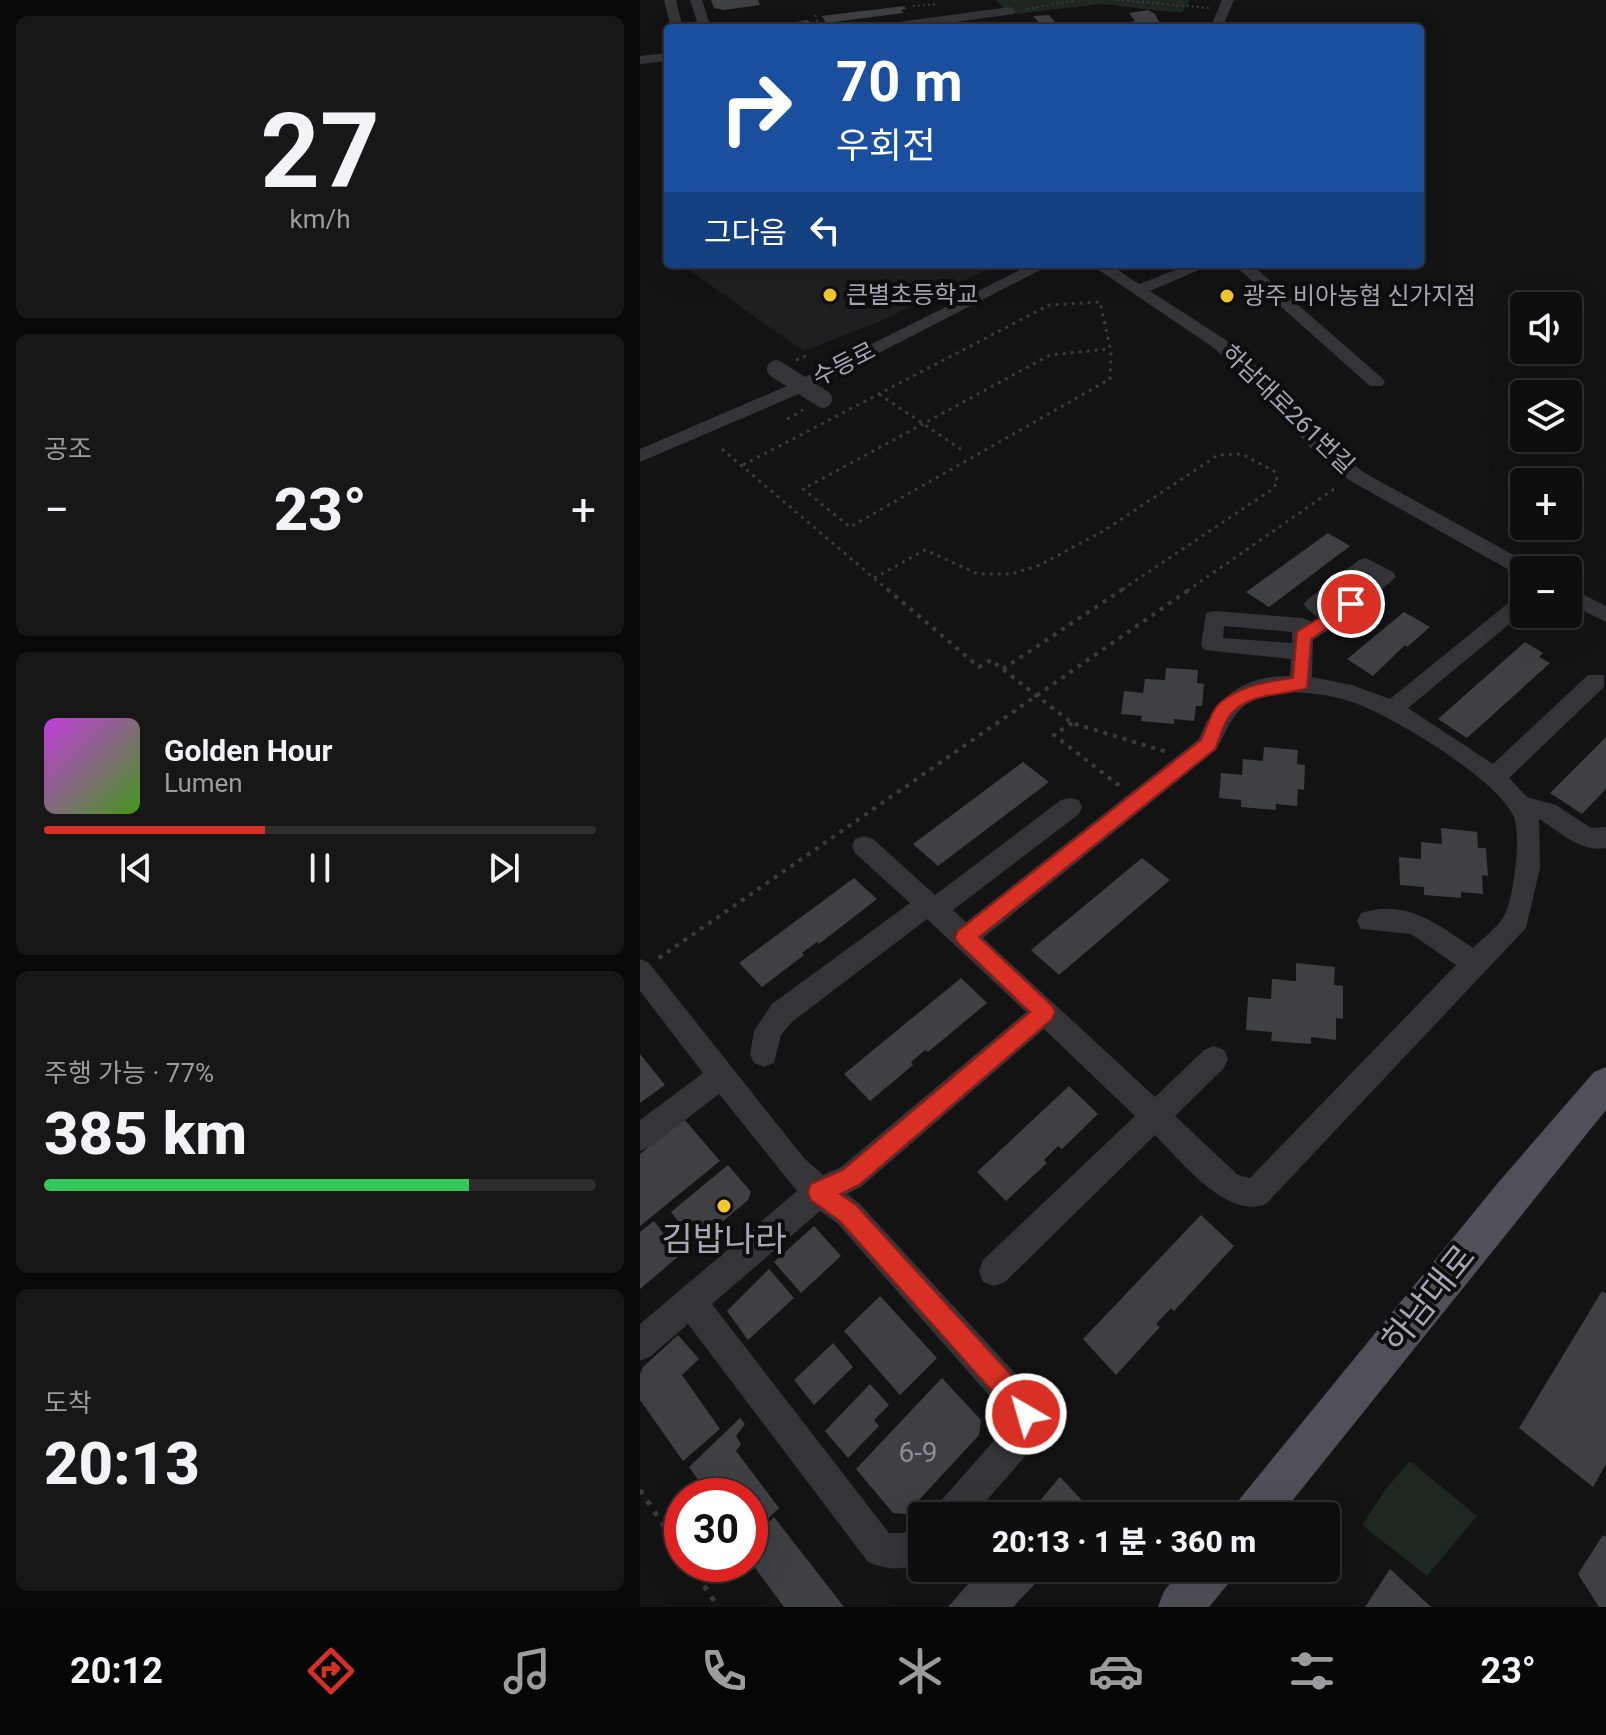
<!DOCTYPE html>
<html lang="ko">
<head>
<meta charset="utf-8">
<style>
  :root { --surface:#0e0e0f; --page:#171718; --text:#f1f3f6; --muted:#9b9c9e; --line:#2e2e2f; --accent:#d93025 }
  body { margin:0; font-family:Roboto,"Noto Sans KR",sans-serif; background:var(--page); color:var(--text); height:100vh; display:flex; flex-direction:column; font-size:30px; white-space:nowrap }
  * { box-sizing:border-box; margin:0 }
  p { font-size:26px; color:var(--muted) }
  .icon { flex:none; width:44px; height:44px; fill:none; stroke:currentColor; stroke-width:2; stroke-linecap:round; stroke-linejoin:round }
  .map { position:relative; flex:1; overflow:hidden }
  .drawer { display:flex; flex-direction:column; gap:16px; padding:16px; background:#080808; width:640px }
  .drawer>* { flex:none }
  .hud { position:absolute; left:24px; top:24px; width:760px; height:244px; border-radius:8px; box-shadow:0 8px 32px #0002,0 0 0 2px var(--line); background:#1a4fa0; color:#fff; overflow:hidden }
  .tools { position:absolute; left:870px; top:292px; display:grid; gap:16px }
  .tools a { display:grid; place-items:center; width:72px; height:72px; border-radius:8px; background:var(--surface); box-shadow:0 8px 32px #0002,0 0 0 2px var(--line); font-size:40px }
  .speed { position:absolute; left:24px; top:1478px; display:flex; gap:16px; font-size:40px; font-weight:700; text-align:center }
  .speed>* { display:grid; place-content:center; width:104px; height:104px; border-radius:50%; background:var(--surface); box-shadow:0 8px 32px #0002,0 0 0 2px var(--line); line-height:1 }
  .speed .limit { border:12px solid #d22; background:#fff; color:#111 }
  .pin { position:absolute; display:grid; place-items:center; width:68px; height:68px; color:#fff; margin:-34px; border:4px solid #fff; border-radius:50%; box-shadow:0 2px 8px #0007 }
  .me { position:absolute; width:88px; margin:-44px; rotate:322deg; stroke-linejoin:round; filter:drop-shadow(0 0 6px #0008) }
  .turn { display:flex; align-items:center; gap:28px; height:168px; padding:0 40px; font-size:36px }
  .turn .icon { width:104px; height:104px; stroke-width:2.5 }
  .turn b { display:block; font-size:56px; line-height:68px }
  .then { display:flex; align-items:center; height:76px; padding:0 40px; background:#0003; gap:16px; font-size:30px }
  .big { font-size:60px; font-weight:800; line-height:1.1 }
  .drawer .tile { flex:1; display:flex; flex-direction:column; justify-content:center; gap:12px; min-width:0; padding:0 28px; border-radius:12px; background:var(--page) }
  .drawer .dial { align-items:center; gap:0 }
  .dial b { font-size:104px; line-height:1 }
  .song { display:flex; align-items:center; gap:24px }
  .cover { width:96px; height:96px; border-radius:12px; background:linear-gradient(135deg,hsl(290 70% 55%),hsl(100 70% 35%)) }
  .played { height:8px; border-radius:4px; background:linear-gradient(90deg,var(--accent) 40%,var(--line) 40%) }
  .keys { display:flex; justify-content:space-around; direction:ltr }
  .heat { display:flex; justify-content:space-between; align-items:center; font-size:44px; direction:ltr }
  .charge { height:12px; border-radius:6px; background:linear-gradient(90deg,#34c759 77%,var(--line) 0) }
  .trip { position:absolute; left:268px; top:1502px; width:432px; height:80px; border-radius:8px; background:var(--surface); box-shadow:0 8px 32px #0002,0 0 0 2px var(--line); font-weight:800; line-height:80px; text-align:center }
  .tab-bar { display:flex; height:128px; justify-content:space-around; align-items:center; background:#060606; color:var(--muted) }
  .tab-bar .icon { width:56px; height:56px }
  .tab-bar .on { color:var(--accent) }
  .tab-bar b { font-size:36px; color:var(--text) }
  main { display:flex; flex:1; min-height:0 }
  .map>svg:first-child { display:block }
  .built { fill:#1f1f21 }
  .green { fill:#1f2721 }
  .building { fill:#3f4044 }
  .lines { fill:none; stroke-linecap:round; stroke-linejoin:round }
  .path-far3 { stroke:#3a3b40; stroke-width:2; stroke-dasharray:2 3; stroke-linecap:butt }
  .path-far2 { stroke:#3a3b40; stroke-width:3; stroke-dasharray:3 5; stroke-linecap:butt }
  .path-far1 { stroke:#3a3b40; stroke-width:4; stroke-dasharray:4 6; stroke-linecap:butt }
  .path { stroke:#3a3b40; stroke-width:5; stroke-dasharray:5 8; stroke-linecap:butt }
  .minor { fill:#343439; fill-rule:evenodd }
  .major { fill:#505158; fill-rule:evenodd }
  .minor-bridge { stroke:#343439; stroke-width:18 }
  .route { fill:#d93025; stroke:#8d1f18; stroke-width:2 }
  .poi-dot { fill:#f2c82d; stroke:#0e0e0f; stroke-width:3 }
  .labels { text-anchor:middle; stroke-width:8; stroke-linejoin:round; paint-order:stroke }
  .far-poi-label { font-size:24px; fill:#a4a7b5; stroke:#0e0e0f; text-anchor:start }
  .far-street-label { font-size:24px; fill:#a4a7b5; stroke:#0e0e0f }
  .near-number-label { font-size:28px; fill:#8b8d99 }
  .near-poi-label { font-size:34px; fill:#a4a7b5; stroke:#0e0e0f }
  .near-street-label { font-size:34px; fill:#a4a7b5; stroke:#0e0e0f }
</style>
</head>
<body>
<main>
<section class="drawer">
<div class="tile dial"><b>27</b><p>km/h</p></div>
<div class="tile"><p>공조</p>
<div class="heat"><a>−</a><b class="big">23°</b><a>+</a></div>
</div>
<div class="tile">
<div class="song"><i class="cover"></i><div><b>Golden Hour</b><p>Lumen</p></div></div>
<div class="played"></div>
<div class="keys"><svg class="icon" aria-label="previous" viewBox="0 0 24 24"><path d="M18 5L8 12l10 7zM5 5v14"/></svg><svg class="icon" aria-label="pause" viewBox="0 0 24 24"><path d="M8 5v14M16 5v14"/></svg><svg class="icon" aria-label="next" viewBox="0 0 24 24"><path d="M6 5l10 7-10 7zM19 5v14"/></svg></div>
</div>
<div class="tile"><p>주행 가능 · 77%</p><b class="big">385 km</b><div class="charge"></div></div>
<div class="tile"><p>도착</p><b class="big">20:13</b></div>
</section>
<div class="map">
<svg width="966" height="1607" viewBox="0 0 966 1607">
  <rect width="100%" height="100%" fill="#131314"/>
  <polygon class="built" points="53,264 358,264 239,322 163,351 45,267"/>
  <g class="green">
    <polygon points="356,0 550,0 542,13 460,4 377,14 363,8"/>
    <polygon points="770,1461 837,1516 787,1576 722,1525 745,1490"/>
  </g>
  <g class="building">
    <polygon points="71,0 118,0 120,5 84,10 74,8"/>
    <polygon points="264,6 266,9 261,10 264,13 186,23 182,16"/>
    <polygon points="508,10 515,14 521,26 482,28 479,24 495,21 489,13"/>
    <polygon points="409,15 420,28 389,28 401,25 393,16"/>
    <polygon points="168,20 170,23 165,24 167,28 122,28"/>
    <polygon points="688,533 710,546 629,607 606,592"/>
    <polygon points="764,612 790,627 767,647 765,645 733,676 707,659"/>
    <polygon points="885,642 903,653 899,657 910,663 827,738 798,719"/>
    <polygon points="526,668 558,670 557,683 564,684 562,706 556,706 554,721 534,719 534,724 501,721 502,716 481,714 484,691 503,693 505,679 525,680"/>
    <polygon points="966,737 966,789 942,814 910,793"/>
    <polygon points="624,747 658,750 657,764 665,765 664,790 658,789 657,806 636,804 636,810 601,807 601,800 579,798 581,773 602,775 603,759 623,761"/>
    <polygon points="383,762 409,782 298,866 273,844"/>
    <polygon points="801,828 837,832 838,848 846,848 848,876 842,875 843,894 821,892 821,898 784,895 784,887 760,885 759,857 781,859 781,842 802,844"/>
    <polygon points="502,858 530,880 419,975 391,950"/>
    <polygon points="214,878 237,899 179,944 177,942 162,953 164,955 122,987 99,963"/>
    <polygon points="656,963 695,967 694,985 703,986 703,1019 696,1018 696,1040 671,1037 671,1044 631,1041 632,1032 606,1030 608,997 631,999 632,979 656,981"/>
    <polygon points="321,978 347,1003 288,1052 285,1050 271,1062 273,1065 230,1101 204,1074"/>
    <polygon points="0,1054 25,1085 0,1103"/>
    <polygon points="429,1086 458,1114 422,1149 418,1146 404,1160 407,1163 366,1201 337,1172"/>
    <polygon points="44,1119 80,1161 0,1226 0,1154"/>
    <polygon points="88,1165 111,1192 108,1200 56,1244 31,1212"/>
    <polygon points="561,1215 594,1246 534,1311 531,1308 516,1324 520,1327 476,1375 443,1339"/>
    <polygon points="14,1221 40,1255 0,1289 0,1232"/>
    <polygon points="174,1226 201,1256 161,1293 134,1262"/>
    <polygon points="129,1269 154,1298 108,1340 87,1311"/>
    <polygon points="962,1291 966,1294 966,1464 953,1487 879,1428"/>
    <polygon points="240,1296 297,1358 260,1395 204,1331"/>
    <polygon points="38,1335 59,1359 42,1375 80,1429 43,1461 0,1400 0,1374 3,1367"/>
    <polygon points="193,1343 213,1367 174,1405 154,1380"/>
    <polygon points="302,1378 341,1420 339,1435 266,1514 253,1513 216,1469"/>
    <polygon points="230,1384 249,1405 234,1420 239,1426 208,1458 185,1431"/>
    <polygon points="100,1418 105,1424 96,1436 101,1444 96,1451 139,1508 110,1536 110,1496 70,1496 49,1467"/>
    <polygon points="420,1477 457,1516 387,1516"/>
    <polygon points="134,1517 204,1607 144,1607 110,1561 110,1541"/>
    <polygon points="963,1535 966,1537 966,1607 959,1607 938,1574"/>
    <polygon points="342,1568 410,1568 373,1607 308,1607"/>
    <polygon points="750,1569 791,1607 725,1607"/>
  </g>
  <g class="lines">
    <g class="path-far3">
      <polyline points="477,0 570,8"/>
      <polyline points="273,6 298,4"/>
      <polyline points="387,9 436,0"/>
      <polyline points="175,15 180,28"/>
    </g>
    <g class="path-far2">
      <polyline points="156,360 166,356"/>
      <polyline points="239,394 325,452"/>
      <polyline points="147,419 163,410"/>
      <polyline points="82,449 249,591"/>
      <polyline points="103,465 409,305 460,302 471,352 470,379 210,527 163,489 410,355 468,349"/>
      <polyline points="234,578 285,550 338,574 371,574 400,565 465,530 578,455 602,454 634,471 638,482 631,490 480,591"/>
      <polyline points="547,591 694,489"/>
    </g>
    <g class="path-far1">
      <polyline points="247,589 339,667 351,660 432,723 527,752"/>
      <polyline points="363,669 483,589"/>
      <polyline points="432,723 414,735 481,787"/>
      <polyline points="19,958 550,589"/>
    </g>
    <g class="path">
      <polyline points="0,1490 42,1553"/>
      <polyline points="50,1564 78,1607"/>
    </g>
    <g class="minor">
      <polygon points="24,0 36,0 43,28 31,28"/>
      <polygon points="50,0 62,0 71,28 59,28"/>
      <polygon points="582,0 594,0 582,28 570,28"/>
      <polygon points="370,7 376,11 374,14 272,28 238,28 244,24"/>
      <polygon points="28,53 28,61 0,64 0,56"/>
      <polygon points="392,264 412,264 159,394 0,462 0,449 147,386"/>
      <polygon points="450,264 469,264 499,284 551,264 573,264 510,291 586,340 630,379 687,443 723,472 892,565 895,570 884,570 884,577 878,575 709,480 673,451 618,387 574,348"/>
      <polygon points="593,264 611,264 742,378 745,382 742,386 730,386"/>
      <path d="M 726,558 L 753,572 L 756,577 L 713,614 L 673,640 L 672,677 L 712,685 L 750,699 L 877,596 L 884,594 L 884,612 L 768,708 L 853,764 L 948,675 L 964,675 L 964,687 L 869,778 L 887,797 L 916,805 L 951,828 L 966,827 L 966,848 C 941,853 919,831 899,819 L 900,868 L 886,928 L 626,1204 C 587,1220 540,1160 515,1135 L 365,1282 L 354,1286 L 343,1282 L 339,1271 L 343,1260 L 495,1116 L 404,1029 L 221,1187 L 207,1194 L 219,1203 L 384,1383 L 403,1414 L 395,1445 L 333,1516 L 293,1516 L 298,1504 L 368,1425 L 369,1418 L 197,1223 L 180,1211 L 72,1304 L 249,1533 L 263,1533 L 282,1525 L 282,1562 C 264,1571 246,1570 228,1562 L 48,1324 L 11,1356 L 0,1361 L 0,1324 L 157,1191 L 79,1094 L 10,1147 L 0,1151 L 0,1120 L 63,1073 L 0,991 L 0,959 L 9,963 L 164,1158 L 183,1175 L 201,1167 L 386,1012 L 287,919 L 152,1022 L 141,1035 L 134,1063 L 124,1067 L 114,1063 L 110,1054 L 114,1031 L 132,1004 L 270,903 L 215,853 L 212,846 L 215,839 L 224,836 L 233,839 L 295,895 L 421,800 L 430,798 L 439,800 L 442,807 L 439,814 L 313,910 L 326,922 L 559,739 C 575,697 604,675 650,676 L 651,659 L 564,650 L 561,645 L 566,613 L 574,611 L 663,618 L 672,622 L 678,618 L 663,605 L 667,600 L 719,560 ZM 727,575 L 732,578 L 693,607 L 689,604 ZM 584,626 L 652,632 L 652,643 L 583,638 ZM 642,692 C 665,692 687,694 709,701 C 750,714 854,777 873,815 C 882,834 874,893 866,912 C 861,925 843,938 833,948 C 799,925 766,898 721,913 L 717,921 L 721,929 L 771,934 L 816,965 L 610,1178 L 598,1175 L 535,1116 L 584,1068 L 588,1059 L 584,1050 L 574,1046 L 564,1050 L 515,1097 L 343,938 L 576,750 C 596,714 596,700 642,692 Z"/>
      <polygon points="928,587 966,606 966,622 928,603"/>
    </g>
    <g class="major">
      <polygon points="966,1067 966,1110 640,1516 591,1516 598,1501 857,1184 954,1072"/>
      <polygon points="543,1568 594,1568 588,1584 569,1607 518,1607 524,1591"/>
    </g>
    <polyline class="minor-bridge" points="136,369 183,399"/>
  </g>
  <path class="route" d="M 711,598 L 716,600 L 716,608 L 671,639 L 667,688 C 642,696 609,692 590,715 C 583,724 580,738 575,749 L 339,937 L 412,1006 L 415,1012 L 412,1019 L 219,1185 L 200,1194 L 216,1205 L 381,1386 L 398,1414 L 394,1423 L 386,1427 L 377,1423 L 364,1404 L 200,1221 L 171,1200 L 168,1192 L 171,1184 L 203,1170 L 390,1012 L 318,943 L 315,937 L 318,931 L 561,740 C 566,730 570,715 577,706 C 595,687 628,681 653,678 L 657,632 Z"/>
  <g class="poi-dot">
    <circle cx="190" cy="295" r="8"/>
    <circle cx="587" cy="296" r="8"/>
    <circle cx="84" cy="1206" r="8"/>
  </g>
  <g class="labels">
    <g class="far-poi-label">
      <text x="206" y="303">큰별초등학교</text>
      <text x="603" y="304">광주 비아농협 신가지점</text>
    </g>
    <g class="far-street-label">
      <text transform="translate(204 364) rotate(-27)" y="8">수등로</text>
      <text transform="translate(648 409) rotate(44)" y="8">하남대로261번길</text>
    </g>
    <g class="near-number-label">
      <text x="278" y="1462">6-9</text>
    </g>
    <g class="near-poi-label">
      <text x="84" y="1251">김밥나라</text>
    </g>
    <g class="near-street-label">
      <text transform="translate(788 1298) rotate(-51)" y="12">하남대로</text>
    </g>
  </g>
</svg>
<div class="tools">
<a><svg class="icon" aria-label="sound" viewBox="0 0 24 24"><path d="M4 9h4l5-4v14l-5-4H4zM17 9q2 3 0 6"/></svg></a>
<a><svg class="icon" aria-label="layers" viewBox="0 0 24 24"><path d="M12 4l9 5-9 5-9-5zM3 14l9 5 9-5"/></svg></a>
<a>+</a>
<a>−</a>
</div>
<div class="speed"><div class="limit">30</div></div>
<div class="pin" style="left:711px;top:604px;background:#d93025"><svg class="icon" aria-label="arrive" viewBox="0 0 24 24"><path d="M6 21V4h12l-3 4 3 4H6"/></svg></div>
<svg class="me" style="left:386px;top:1414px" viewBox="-20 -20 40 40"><circle r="17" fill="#d93025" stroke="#fff" stroke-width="3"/><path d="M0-11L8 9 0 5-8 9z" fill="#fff"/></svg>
<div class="trip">20:13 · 1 분 · 360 m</div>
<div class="hud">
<div class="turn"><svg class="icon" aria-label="right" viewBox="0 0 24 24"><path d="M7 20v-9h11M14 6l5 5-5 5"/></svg><div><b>70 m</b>우회전</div></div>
<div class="then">그다음<svg class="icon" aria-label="left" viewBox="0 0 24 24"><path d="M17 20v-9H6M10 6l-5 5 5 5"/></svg></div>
</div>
</div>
</main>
<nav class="tab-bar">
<b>20:12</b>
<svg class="icon on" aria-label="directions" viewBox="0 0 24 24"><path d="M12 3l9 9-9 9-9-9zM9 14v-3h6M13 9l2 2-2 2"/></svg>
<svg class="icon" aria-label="music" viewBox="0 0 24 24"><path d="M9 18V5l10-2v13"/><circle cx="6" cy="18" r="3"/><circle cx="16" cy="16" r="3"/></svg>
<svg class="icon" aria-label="phone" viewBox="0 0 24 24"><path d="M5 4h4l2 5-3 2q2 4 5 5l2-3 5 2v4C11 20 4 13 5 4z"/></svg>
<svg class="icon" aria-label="climate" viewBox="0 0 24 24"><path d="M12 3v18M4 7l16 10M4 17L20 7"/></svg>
<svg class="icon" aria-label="car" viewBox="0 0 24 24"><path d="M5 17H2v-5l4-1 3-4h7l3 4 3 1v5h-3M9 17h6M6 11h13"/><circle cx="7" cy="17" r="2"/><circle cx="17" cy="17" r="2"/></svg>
<svg class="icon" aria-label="filters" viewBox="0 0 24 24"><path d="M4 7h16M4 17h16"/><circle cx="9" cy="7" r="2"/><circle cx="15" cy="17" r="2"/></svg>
<b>23°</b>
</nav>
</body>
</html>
